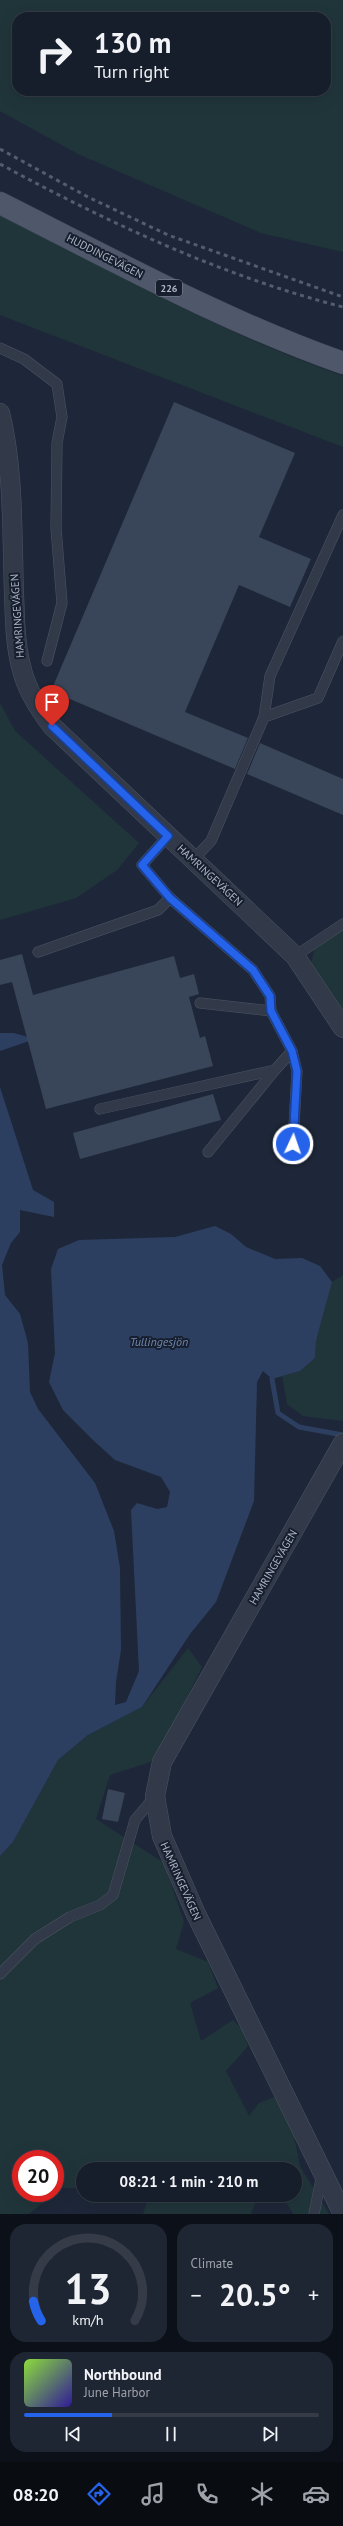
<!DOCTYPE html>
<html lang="en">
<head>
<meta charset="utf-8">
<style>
  :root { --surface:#161d2b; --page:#1f2633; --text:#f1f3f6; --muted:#9ea2a9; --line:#353b47; --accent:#2563eb }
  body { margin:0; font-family:"PT Sans",sans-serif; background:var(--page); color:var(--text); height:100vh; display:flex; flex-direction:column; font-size:15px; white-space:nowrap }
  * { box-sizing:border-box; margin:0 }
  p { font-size:13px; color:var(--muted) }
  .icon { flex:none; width:22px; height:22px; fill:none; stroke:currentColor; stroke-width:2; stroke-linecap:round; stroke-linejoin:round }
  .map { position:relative; height:2214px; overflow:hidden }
  .details { display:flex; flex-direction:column; gap:10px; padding:10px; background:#0c1018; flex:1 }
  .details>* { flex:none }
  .guide { position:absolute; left:12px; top:12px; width:319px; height:84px; border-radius:16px; box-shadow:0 4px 16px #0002,0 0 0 1px var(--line); background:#161d2b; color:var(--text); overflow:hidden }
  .speed { position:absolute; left:12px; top:2150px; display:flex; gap:8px; font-size:20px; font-weight:700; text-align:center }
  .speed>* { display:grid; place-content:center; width:52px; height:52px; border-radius:50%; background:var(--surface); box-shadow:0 4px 16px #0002,0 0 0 1px var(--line); line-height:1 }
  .speed .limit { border:6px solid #d22; background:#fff; color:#111 }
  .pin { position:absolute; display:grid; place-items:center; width:34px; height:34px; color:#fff; margin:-41px -17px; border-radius:50% 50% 50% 0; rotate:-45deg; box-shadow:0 0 4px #0007 }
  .pin .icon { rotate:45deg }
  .me { position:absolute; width:44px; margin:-22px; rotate:3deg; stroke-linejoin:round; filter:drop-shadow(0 0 3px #0008) }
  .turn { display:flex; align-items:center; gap:14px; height:84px; padding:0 16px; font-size:18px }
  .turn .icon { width:52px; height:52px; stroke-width:2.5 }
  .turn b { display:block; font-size:28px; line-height:34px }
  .big { font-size:30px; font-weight:700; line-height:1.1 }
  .details .widget { flex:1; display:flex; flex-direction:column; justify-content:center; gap:6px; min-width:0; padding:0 14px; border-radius:16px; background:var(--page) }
  .details .dial { align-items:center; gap:0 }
  .dial svg { height:104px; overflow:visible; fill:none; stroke:var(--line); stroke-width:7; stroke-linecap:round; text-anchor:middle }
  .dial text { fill:var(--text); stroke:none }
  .song { display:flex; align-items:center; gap:12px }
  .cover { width:48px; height:48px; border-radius:6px; background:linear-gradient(135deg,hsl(90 70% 55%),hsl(250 70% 35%)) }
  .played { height:4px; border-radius:2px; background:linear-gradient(90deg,var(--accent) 30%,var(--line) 30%) }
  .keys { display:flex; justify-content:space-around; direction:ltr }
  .heat { display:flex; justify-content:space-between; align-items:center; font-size:22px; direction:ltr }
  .details .tiles { flex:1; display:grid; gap:10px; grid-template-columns:1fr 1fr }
  .widget:last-child { grid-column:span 2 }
  .trip { position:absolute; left:76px; top:2162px; width:226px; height:40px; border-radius:20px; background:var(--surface); box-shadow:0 4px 16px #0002,0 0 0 1px var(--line); font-weight:700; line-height:40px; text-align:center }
  .dock { display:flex; height:64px; justify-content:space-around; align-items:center; background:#090c11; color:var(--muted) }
  .dock .icon { width:28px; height:28px }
  .dock .active { color:var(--accent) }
  .dock b { font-size:18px; color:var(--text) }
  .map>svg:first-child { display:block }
  .green { fill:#20353a; fill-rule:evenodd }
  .water { fill:#2d3f60 }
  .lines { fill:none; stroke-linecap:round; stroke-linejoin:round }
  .stream { stroke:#2d3f60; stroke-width:5 }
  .building { fill:#394559 }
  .service-casing { stroke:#4c5464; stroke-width:11 }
  .minor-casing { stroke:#4c5464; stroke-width:20 }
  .primary-casing { stroke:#3b4353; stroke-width:23 }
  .service { stroke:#323a49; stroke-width:10 }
  .minor { stroke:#323a49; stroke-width:19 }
  .primary { stroke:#4f586a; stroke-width:22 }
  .rail { stroke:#535d71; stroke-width:3; stroke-dasharray:4 4; stroke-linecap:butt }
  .route-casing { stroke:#184099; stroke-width:10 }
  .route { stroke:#2563eb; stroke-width:7 }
  .labels { text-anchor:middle; stroke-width:4; stroke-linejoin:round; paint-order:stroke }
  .shield { fill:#171f2e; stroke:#7f8798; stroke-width:1 }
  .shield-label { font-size:10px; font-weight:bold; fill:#acb4c6 }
  .street-label { font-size:11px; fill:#acb4c6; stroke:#171f2e }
  .water-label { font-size:12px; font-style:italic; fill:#7087b2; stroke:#171f2e }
</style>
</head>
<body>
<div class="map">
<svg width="343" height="2214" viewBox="0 0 343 2214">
  <rect width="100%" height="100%" fill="#1e2739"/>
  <g class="green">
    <path d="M 0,0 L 343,0 L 343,252 L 261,233 L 78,154 L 0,111 ZM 17,17 L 326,17 L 326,91 L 17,91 Z"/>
    <path d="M 0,215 C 113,272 224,335 343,376 L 343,447 L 0,315 Z"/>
    <polygon points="0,703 15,731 139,843 117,870 76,898 0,920"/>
    <polygon points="343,929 343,1010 311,964 315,947"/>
    <polygon points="343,1275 343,1421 303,1416 287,1404 282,1376 300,1371 315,1358 316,1341 332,1282"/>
    <path d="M 188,1648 L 202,1667 L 156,1760 L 110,1775 L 96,1819 L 164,1863 L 184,1922 L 176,1949 L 208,1962 L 218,1988 L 190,2003 L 201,2041 L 233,2020 L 242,2029 L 248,2046 L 226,2071 L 249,2116 L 259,2103 L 277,2096 L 294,2136 L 300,2166 L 329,2214 L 293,2214 L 282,2195 L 295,2195 L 295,2169 L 269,2169 L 268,2167 L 267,2169 L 148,2169 L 147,2166 L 140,2169 L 83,2169 L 83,2188 L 62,2188 L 29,2214 L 0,2214 L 0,1856 L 13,1842 L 58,1760 L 88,1735 L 142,1707 ZM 21,2159 L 55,2159 L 55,2193 L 21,2193 Z"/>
    <polygon points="149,2195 258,2195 251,2214 143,2214"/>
  </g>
  <g class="water">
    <polygon points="0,1033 14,1033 35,1039 0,1051"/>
    <polygon points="0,1087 33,1190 54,1202 54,1217 20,1210 20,1232 11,1243 2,1265 5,1295 20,1314 28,1343 30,1392 38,1409 95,1483 114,1531 120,1568 121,1650 116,1682 115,1705 126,1702 139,1671 131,1510 137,1503 157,1509 167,1507 170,1492 161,1477 115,1460 94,1441 63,1410 49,1382 55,1353 51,1269 58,1249 79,1240 175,1237 215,1226 231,1234 246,1247 275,1259 302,1258 320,1266 332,1282 316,1341 315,1358 300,1371 272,1379 263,1371 257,1382 254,1501 216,1602 190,1634 142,1707 88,1735 58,1760 13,1842 0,1856"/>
  </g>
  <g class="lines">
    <polyline class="stream" points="272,1379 278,1413 299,1427 343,1435"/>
  </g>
  <g class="building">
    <polygon points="174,402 295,453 259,537 311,559 290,607 239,585 185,712 248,738 235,769 51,691"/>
    <polygon points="260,743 343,779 343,815 247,774"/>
    <polygon points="22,954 33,995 174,956 180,978 194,974 199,994 189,997 200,1038 205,1036 213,1066 46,1109 12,982 0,985 0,960"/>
    <polygon points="213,1094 221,1120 80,1159 73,1133"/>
    <polygon points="108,1789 125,1793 118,1822 102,1819"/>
  </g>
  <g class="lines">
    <defs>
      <g id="service">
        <polyline points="0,348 24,359 57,384 62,417 57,443 56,528 62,603 47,661"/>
        <polyline points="264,717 318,698 343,641"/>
        <polyline points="168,836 142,865 170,898 253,970 270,996 271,1011 292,1051 297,1071 293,1144"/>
        <polyline points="193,860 211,841 264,717 270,676 343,515"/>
        <polyline points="38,952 158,910 170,898"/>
        <polyline points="295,956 343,924"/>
        <polyline points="200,1003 271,1011"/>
        <polyline points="100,1109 275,1070 292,1051"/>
        <polyline points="208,1152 275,1070"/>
        <polyline points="0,1974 35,1939 70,1917 100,1905 113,1895 135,1820 155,1796"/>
        <polyline points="314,2214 322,2174"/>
      </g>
      <g id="minor">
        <path d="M 0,413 C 14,469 12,536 14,594 C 15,620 15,645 22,670 C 27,691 39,709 52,726 L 295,956 L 343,1028"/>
        <polyline points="343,2214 195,1912 162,1836 155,1796 162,1762 343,1443"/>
      </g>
      <path id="primary" d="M 0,203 C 113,260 224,321 343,363"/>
    </defs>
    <use href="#service" class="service-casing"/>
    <use href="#minor" class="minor-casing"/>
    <use href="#primary" class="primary-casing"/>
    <use href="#service" class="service"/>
    <use href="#minor" class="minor"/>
    <use href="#primary" class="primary"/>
    <g class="rail">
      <polyline points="0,149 88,197 168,235 343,297"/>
      <path d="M 0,164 C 109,223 222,276 343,307"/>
    </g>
  </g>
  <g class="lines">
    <defs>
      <polyline id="route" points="52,726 168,836 142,865 170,898 253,970 270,996 271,1011 292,1051 297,1071 293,1144"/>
    </defs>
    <use href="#route" class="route-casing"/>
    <use href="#route" class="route"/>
  </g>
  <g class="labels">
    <rect class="shield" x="156" y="280" width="26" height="16" rx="3"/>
    <g class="shield-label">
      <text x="169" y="292">226</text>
    </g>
    <g class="street-label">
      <text transform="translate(105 256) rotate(27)" y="4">HUDDINGEVÄGEN</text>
      <text transform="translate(17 616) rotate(-94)" y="4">HAMRINGEVÄGEN</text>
      <text transform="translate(210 875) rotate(43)" y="4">HAMRINGEVÄGEN</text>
      <text transform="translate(273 1567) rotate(-60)" y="4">HAMRINGEVÄGEN</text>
      <text transform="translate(181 1881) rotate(66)" y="4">HAMRINGEVÄGEN</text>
    </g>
    <g class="water-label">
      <text x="159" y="1346">Tullingesjön</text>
    </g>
  </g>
</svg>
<div class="speed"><div class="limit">20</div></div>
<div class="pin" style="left:52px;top:726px;background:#d93025"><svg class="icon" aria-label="arrive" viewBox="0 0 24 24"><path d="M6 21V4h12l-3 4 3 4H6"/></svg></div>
<svg class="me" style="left:293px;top:1144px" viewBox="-20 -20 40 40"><circle r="17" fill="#2563eb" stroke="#fff" stroke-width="3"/><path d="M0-11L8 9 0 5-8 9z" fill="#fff"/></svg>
<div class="trip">08:21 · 1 min · 210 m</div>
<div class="guide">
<div class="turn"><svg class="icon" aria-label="right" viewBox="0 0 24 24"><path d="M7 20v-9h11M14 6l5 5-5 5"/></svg><div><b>130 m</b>Turn right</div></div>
</div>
</div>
<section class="details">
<div class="tiles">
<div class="widget dial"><svg viewBox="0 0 100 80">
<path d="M14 69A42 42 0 1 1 86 69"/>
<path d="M14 69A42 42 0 0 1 8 54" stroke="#2563eb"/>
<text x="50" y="56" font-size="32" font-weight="700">13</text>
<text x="50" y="72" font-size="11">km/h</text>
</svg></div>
<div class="widget"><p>Climate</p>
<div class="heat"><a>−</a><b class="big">20.5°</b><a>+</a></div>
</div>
<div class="widget">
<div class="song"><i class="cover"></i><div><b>Northbound</b><p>June Harbor</p></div></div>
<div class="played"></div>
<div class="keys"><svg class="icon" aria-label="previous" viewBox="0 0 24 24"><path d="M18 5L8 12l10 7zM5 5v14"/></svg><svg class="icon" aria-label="pause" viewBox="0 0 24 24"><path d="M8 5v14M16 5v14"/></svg><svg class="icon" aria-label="next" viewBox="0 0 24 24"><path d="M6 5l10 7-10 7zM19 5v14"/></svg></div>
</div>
</div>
</section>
<nav class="dock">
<b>08:20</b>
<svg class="icon active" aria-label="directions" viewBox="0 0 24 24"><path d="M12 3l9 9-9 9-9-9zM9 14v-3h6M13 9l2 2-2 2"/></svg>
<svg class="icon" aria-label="music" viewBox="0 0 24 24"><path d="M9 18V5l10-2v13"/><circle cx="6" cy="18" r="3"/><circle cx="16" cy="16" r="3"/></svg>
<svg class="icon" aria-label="phone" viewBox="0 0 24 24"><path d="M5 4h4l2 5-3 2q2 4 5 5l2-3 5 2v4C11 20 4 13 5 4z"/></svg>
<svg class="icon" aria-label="climate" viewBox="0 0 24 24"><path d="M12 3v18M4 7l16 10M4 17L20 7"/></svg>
<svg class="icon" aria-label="car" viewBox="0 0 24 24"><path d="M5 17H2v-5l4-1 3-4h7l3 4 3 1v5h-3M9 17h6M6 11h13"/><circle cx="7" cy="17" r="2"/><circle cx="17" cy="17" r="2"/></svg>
</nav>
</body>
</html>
